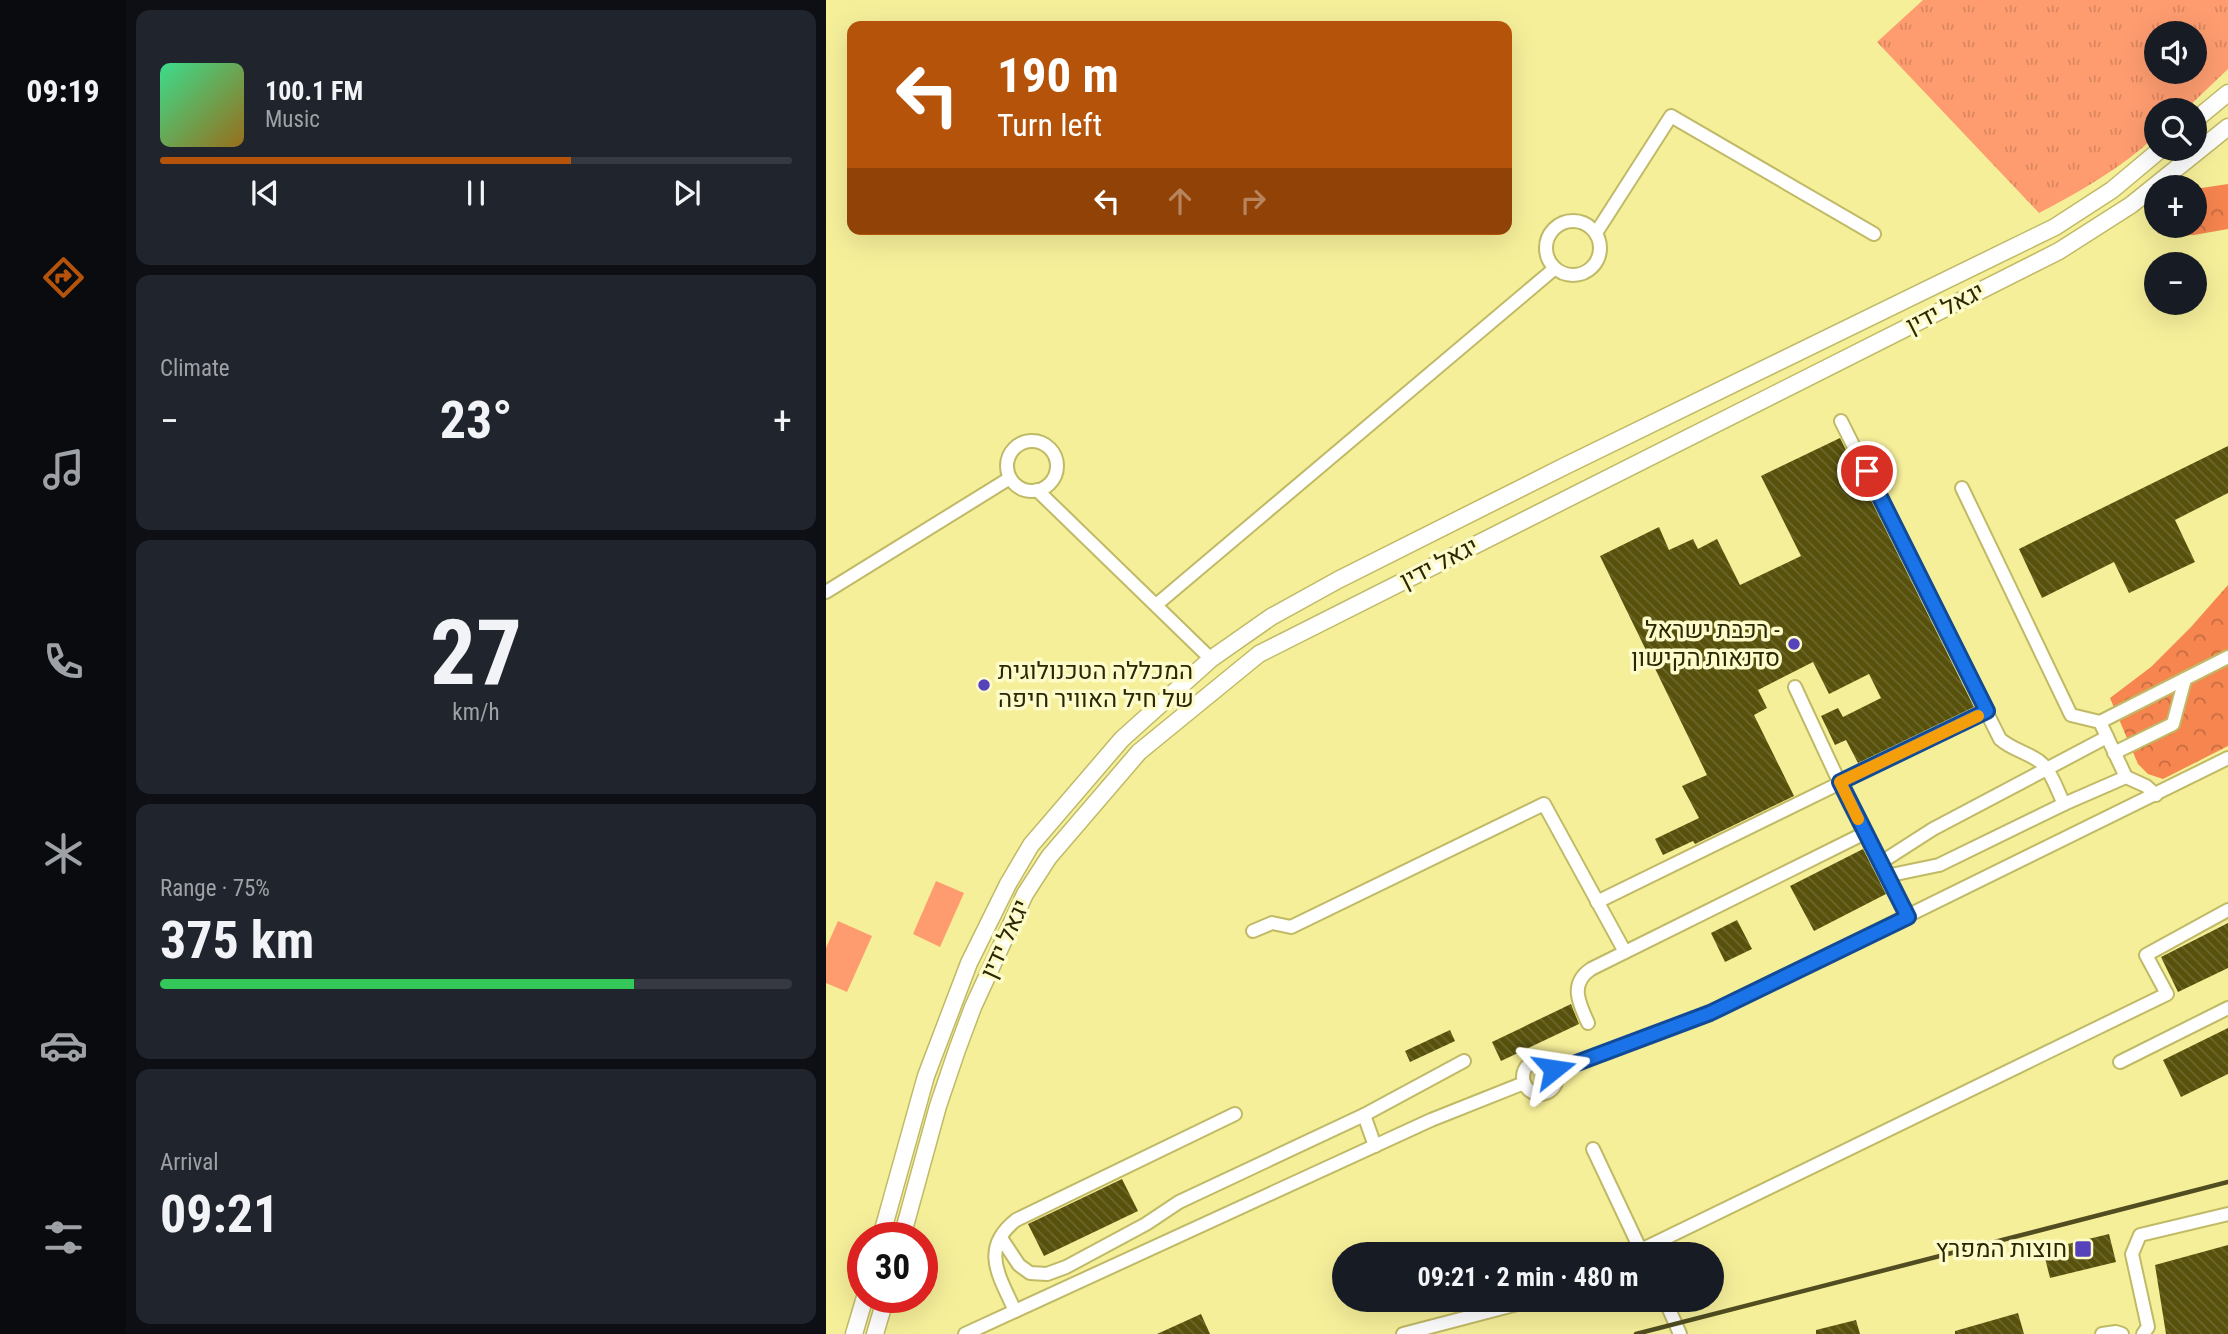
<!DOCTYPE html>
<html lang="en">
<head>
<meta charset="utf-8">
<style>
  :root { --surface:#171b24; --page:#20242c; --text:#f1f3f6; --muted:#9ea1a6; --line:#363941; --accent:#b45309 }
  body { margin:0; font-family:"Roboto Condensed",Heebo,sans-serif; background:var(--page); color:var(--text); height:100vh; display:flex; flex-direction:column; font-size:26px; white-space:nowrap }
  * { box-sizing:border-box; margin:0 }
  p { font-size:23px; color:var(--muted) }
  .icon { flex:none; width:38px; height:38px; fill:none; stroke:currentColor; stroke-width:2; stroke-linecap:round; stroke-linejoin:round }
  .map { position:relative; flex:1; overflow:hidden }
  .drawer { display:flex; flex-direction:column; gap:10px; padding:10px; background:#0d0f14; width:700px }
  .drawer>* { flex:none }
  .guide { position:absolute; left:21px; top:21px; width:665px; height:214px; border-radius:14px; box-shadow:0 7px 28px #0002; background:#b45309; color:#fff; overflow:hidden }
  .fabs { position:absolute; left:1318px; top:21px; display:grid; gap:14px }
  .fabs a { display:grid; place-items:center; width:63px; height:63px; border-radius:50%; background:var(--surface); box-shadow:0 7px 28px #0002; font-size:35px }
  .speed { position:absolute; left:21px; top:1222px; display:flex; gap:14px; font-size:35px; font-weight:700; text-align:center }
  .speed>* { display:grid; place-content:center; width:91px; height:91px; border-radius:50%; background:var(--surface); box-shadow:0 7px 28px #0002; line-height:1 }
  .speed .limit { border:10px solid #d22; background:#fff; color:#111 }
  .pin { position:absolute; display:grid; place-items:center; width:60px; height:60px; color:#fff; margin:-30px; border:4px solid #fff; border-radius:50%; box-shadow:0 2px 7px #0007 }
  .me { position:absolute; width:77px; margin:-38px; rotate:75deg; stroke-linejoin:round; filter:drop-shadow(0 0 5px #0008) }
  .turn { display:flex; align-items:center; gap:24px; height:147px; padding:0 35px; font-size:32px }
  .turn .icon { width:91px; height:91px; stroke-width:2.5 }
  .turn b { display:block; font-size:49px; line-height:60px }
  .lanes { display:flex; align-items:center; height:66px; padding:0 35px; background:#0003; justify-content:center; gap:35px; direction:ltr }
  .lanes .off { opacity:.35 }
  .big { font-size:52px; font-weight:700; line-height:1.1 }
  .drawer .widget { flex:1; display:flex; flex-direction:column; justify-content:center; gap:10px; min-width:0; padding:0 24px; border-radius:14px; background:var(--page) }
  .drawer .dial { align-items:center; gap:0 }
  .dial b { font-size:91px; line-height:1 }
  .song { display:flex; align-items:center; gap:21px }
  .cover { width:84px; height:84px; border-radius:10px; background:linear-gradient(135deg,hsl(150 70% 55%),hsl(40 70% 35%)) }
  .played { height:7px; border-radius:4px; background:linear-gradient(90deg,var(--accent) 65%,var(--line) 65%) }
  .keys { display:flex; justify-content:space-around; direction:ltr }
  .heat { display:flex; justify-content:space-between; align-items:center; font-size:38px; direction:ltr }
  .charge { height:10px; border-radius:5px; background:linear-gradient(90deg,#34c759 75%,var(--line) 0) }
  .trip { position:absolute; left:506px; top:1242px; width:392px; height:70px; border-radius:35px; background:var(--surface); box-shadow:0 7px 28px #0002; font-weight:700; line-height:70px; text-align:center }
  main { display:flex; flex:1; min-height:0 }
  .dock { display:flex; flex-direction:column; width:126px; justify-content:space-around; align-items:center; background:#090b0e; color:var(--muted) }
  .dock .icon { width:49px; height:49px }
  .dock .on { color:var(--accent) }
  .dock b { font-size:32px; color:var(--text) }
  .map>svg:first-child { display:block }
  .grass { fill:url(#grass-tufts); fill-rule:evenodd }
  .forest { fill:url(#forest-crowns) }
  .garden { fill:#fe9c70 }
  .building { fill:url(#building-back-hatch) }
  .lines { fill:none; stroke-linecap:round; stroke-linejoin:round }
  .minor-casing { stroke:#c0ba66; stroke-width:16 }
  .major-casing { stroke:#c0ba66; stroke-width:19 }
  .minor { stroke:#fff; stroke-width:12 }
  .major { stroke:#fff; stroke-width:16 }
  .rail { stroke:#514d20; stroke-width:4.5 }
  .route-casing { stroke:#114b97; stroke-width:18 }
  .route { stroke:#1a73e8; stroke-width:12 }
  .slow { stroke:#f59e0b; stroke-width:12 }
  .poi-dot { fill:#5643bb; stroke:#fefbca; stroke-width:2.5 }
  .labels { text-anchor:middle; stroke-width:7; stroke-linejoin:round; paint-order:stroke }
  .street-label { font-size:24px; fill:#2a2703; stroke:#fefbca }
  .poi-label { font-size:24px; fill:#2a2703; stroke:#fefbca; text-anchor:end }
</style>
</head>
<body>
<main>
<nav class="dock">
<b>09:19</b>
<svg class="icon on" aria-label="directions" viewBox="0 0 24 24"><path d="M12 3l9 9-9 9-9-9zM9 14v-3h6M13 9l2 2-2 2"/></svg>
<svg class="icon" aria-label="music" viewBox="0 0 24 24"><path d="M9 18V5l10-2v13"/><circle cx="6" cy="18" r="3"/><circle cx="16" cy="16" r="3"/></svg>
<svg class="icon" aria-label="phone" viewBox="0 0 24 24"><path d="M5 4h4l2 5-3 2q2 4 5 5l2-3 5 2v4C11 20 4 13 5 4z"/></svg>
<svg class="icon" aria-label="climate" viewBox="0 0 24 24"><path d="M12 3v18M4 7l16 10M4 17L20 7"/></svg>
<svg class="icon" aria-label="car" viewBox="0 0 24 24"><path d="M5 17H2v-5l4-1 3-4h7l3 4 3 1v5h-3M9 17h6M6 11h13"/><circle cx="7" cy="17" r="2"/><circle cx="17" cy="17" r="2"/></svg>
<svg class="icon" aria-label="filters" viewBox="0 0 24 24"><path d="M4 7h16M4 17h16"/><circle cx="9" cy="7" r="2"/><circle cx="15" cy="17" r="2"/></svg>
</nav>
<section class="drawer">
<div class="widget">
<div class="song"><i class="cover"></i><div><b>100.1 FM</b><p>Music</p></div></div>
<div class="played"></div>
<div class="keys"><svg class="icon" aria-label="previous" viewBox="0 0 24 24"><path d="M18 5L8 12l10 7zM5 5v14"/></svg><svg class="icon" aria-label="pause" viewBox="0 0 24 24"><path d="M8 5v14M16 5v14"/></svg><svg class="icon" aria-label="next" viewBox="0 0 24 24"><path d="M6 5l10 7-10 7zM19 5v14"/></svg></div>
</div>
<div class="widget"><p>Climate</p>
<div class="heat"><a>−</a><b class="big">23°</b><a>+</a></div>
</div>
<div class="widget dial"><b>27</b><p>km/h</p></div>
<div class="widget"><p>Range · 75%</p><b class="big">375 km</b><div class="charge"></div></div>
<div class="widget"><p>Arrival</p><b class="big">09:21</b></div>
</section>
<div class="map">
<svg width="1402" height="1334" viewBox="0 0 1402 1334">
  <defs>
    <pattern id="grass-tufts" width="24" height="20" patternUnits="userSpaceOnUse" patternTransform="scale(1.75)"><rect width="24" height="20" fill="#fe9c70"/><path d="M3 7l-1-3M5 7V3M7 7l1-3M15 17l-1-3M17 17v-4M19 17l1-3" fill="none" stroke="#da865f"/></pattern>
    <pattern id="forest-crowns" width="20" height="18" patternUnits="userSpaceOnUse" patternTransform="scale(1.75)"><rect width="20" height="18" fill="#f6854f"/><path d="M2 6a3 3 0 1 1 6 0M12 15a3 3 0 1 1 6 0" fill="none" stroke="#c76d3f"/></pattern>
    <pattern id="building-back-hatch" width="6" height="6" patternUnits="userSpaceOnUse" patternTransform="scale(1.75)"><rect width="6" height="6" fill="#57510c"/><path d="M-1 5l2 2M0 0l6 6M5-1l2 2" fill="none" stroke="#6c672d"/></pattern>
  </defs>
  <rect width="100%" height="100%" fill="#f6ef9a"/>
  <path class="grass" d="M 1097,0 L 1402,0 L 1402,69 L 1359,110 L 1330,110 L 1330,136 C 1295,168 1255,191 1213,213 L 1051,42 ZM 1330,33 L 1368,33 L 1368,72 L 1330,72 Z"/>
  <g class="forest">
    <polygon points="1402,184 1402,229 1368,235 1342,236 1335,226 1368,226 1369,189"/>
    <polygon points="1402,585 1402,746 1337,779 1322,774 1312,764 1284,698 1325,667 1365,627"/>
  </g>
  <g class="garden">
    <polygon points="110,881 138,893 114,947 87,934"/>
    <polygon points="12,921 46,936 21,992 0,983 0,948"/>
  </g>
  <g class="building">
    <polygon points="1014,438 1148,707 1032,763 1020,740 1009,745 995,716 1012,708 1017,717 1055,698 1043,674 1003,694 987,662 932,690 941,708 928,715 968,796 869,844 867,841 837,855 829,839 873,818 856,786 881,775 774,556 833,527 843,550 867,539 872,549 891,539 914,585 975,556 935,476"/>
    <polygon points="1402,446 1402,493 1349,520 1369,562 1303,593 1288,562 1216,598 1193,549"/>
    <polygon points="1037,849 1060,894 988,931 964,886"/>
    <polygon points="911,920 926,949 899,962 885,933"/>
    <polygon points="1402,923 1402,968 1352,992 1335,957"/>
    <polygon points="745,1004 753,1024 675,1061 666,1042"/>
    <polygon points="1402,1028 1402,1074 1355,1097 1337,1060"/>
    <polygon points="624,1030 629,1041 584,1062 579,1051"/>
    <polygon points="296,1179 312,1211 218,1256 202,1224"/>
    <polygon points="1283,1234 1290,1262 1224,1278 1217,1250"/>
    <polygon points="1402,1245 1402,1334 1340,1334 1329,1265"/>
    <polygon points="1192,1313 1198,1334 1129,1334 1129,1331"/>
    <polygon points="375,1314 384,1334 331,1334"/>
    <polygon points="1030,1320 1034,1334 990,1334 990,1330"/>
  </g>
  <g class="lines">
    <defs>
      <g id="minor">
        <circle cx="747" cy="248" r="27"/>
        <polyline points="770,233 845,116 1048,234"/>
        <path d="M 1015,421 L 1174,739 C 1185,749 1200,752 1213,761 C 1225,770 1231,790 1238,804"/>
        <circle cx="206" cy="466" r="25"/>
        <polyline points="1136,488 1245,715 1274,722 1300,777"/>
        <polyline points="211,490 385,659"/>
        <polyline points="0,592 184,478"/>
        <polyline points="330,605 728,269"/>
        <polyline points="969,687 1023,803 1082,917"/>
        <polyline points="1274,722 1402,657"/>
        <polyline points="1288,753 1347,724 1359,679"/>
        <polyline points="1054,863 1107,829 1281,737"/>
        <polyline points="1060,876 1113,865 1238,804 1300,777 1320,786 1330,795"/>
        <polyline points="771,902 1161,711"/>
        <polyline points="427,931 446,923 465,927 718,804 799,952"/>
        <path d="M 762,1023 C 753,1003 743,984 765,969 L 1039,833"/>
        <circle cx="714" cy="1077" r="17"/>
        <polyline points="1294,1062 1402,1008"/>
        <polyline points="729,1071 884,1013 1402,758"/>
        <polyline points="538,1115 549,1146"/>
        <polyline points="767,1149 817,1255"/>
        <polyline points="175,1238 193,1265 204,1273 221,1274 240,1267 320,1224 353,1202 538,1115 638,1061"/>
        <polyline points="815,1250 1341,994 1320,955 1402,910"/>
        <polyline points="839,1300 854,1334"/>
        <path d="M 189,1311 C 174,1277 153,1249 190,1220 L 409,1114"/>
        <polyline points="139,1334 605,1120 698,1083"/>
        <polyline points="577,1334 707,1300"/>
        <polyline points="1276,1334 1290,1332 1296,1334"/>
        <polyline points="1317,1334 1322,1327 1306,1254 1314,1235 1402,1214"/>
      </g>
      <g id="major">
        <polyline points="1368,121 1402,93"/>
        <polyline points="55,1237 100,1076 143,963 182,884 205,845 296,739 385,659 445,617 512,580 737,467 1229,227 1286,190 1335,149"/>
        <polyline points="76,1237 112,1106 131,1050 147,1007 199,894 223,857 313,752 433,654 1233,251 1305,205 1402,127"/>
        <polyline points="28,1334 39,1297"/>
        <polyline points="49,1334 60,1297"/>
      </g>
    </defs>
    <use href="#minor" class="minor-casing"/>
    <use href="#major" class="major-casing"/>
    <use href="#minor" class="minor"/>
    <use href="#major" class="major"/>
    <polyline class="rail" points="810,1334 1402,1182"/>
  </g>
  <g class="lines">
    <defs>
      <polyline id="route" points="728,1069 729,1071 748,1064 884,1013 1082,917 1014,782 1161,711 1041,471"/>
    </defs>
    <use href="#route" class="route-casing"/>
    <use href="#route" class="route"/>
    <polyline class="slow" points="1032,819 1014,782 1152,716"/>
  </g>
  <g class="poi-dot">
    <circle cx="968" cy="644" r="7"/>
    <circle cx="158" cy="685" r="7"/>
    <rect x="1248" y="1240" width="18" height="18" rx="3.5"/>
  </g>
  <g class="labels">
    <g class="street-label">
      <text transform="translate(1119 308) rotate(-27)" y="8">יגאל ידין</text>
      <text transform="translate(613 563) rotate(-27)" y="8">יגאל ידין</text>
      <text transform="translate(179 939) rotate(-65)" y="8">יגאל ידין</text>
    </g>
    <g class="poi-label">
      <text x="954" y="638">רכבת ישראל -<tspan x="954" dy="28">סדנאות הקישון</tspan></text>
      <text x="172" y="679" text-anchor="start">המכללה הטכנולוגית<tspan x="172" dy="28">של חיל האוויר חיפה</tspan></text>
      <text x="1241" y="1257">חוצות המפרץ</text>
    </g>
  </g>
</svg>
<div class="fabs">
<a><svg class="icon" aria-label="sound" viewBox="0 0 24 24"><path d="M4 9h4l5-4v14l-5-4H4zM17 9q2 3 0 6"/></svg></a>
<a><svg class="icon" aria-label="search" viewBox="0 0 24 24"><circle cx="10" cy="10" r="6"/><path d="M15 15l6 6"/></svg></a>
<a>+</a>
<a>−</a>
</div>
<div class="speed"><div class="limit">30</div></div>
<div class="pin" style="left:1041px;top:471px;background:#d93025"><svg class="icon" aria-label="arrive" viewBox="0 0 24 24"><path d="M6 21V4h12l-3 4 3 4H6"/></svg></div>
<svg class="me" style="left:728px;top:1069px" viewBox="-20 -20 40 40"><path d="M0-17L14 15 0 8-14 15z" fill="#1a73e8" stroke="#fff" stroke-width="4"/></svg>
<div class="trip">09:21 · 2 min · 480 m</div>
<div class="guide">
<div class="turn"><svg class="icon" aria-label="left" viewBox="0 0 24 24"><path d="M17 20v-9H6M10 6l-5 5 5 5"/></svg><div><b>190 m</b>Turn left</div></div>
<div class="lanes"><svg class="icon" aria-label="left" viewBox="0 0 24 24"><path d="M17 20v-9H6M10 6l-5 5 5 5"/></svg><svg class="icon off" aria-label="ahead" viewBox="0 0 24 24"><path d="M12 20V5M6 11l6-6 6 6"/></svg><svg class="icon off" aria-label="right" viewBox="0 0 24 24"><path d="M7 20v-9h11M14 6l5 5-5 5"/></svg></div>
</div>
</div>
</main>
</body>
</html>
